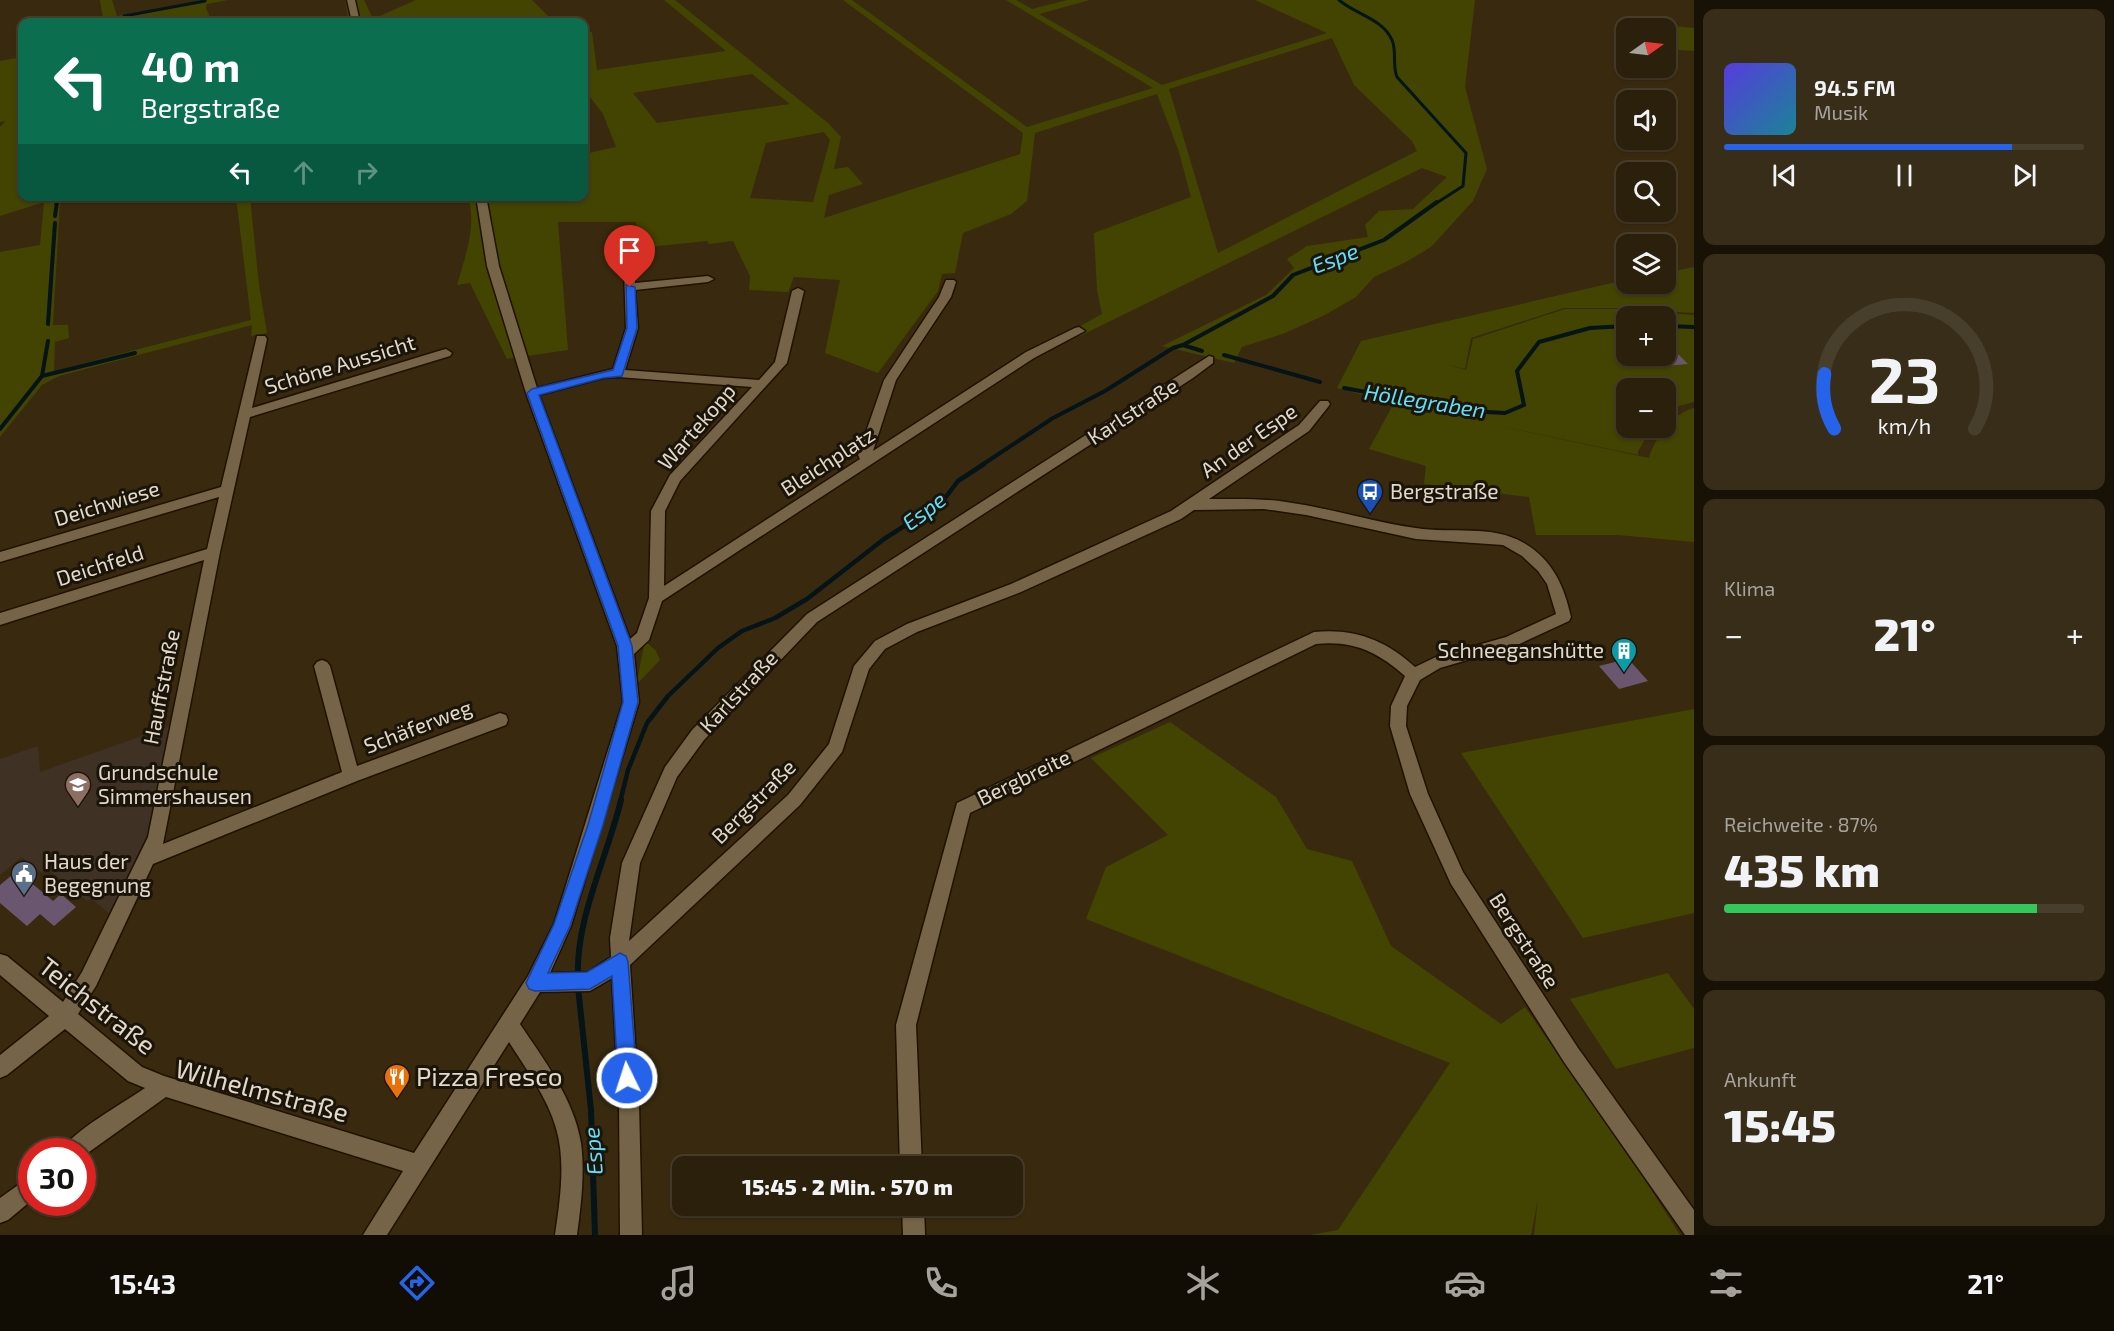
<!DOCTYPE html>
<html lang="de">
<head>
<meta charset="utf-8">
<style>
  :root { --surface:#2b200b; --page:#372d19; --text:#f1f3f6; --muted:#a6a39d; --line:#473e2c; --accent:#2563eb }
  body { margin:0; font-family:"Exo 2",sans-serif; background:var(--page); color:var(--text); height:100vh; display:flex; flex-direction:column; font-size:22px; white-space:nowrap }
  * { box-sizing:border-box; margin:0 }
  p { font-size:20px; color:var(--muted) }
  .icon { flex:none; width:33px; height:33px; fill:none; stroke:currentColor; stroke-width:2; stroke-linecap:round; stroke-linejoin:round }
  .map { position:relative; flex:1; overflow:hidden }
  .side { display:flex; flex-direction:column; gap:9px; padding:9px; background:#181206; width:420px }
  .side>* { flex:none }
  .banner { position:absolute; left:18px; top:18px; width:570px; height:183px; border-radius:12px; box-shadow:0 2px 4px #0004,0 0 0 2px var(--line); background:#0b6e4f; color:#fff; overflow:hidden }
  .needle { width:39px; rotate:76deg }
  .tools { position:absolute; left:1616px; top:18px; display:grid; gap:12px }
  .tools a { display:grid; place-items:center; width:60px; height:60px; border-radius:12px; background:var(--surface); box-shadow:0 2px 4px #0004,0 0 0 2px var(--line); font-size:30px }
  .speed { position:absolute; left:18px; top:1138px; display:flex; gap:12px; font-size:30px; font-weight:700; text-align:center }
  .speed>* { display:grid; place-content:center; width:78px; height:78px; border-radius:50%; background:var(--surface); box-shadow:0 2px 4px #0004,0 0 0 2px var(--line); line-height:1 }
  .speed .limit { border:9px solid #d22; background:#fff; color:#111 }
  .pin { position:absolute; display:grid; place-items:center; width:51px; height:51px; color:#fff; margin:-62px -26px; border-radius:50% 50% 50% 0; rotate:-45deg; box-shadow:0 0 6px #0007 }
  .pin .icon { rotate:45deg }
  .me { position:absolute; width:66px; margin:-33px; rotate:356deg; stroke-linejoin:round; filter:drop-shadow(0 0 4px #0008) }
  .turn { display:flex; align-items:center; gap:21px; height:126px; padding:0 24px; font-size:27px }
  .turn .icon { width:78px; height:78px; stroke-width:2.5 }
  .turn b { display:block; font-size:42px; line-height:51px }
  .lanes { display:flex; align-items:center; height:57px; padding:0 24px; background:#0003; justify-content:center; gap:30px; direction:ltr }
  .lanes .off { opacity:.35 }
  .big { font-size:45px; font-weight:800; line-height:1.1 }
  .side .widget { flex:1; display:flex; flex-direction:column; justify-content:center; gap:9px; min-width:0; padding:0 21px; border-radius:12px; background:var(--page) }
  .side .dial { align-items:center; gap:0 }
  .dial svg { height:156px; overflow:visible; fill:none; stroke:var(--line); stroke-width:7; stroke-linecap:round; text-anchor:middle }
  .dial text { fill:var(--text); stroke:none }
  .song { display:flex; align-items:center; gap:18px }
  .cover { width:72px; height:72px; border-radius:9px; background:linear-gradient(135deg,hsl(250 70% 55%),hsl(190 70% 35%)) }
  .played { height:6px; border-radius:3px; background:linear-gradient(90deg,var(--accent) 80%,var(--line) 80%) }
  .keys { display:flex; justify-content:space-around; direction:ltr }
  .heat { display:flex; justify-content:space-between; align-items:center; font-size:33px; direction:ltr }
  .charge { height:9px; border-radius:4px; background:linear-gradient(90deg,#34c759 87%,var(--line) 0) }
  .trip { position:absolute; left:672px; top:1156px; width:351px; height:60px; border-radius:12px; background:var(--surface); box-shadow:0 2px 4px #0004,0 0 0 2px var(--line); font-weight:800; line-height:60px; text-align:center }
  .tabs { display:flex; height:96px; justify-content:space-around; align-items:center; background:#110d04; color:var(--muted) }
  .tabs .icon { width:42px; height:42px }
  .tabs .selected { color:var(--accent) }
  .tabs b { font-size:27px; color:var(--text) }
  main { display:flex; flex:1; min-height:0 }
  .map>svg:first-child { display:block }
  .education { fill:#3f3124 }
  .green { fill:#434401; fill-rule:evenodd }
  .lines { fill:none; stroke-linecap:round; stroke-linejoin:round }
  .stream-far3 { stroke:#041418; stroke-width:3 }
  .stream-far2 { stroke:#041418; stroke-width:4 }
  .stream-far1 { stroke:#041418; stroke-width:4.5 }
  .stream { stroke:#041418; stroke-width:6 }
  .building { fill:#6b566f }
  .minor-casing { stroke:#201200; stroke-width:3 }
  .minor { fill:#756448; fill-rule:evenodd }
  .route { fill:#2563eb; stroke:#184099; stroke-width:1.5 }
  .labels { text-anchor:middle; stroke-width:6; stroke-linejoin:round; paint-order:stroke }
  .street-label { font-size:21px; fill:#e3d9ca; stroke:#1b1409 }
  .poi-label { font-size:21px; fill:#e3d9ca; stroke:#1b1409; text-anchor:start }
  .water-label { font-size:22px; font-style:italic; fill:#61defe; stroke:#1b1409 }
  .near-street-label { font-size:26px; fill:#e3d9ca; stroke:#1b1409 }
  .near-poi-label { font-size:26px; fill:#e3d9ca; stroke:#1b1409; text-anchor:start }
</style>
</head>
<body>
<main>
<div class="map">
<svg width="1694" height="1235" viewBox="0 0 1694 1235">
  <rect width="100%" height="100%" fill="#392a0f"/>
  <polygon class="education" points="176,724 149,843 111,915 91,898 87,901 47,869 42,873 21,857 0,875 0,759 38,746 40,772"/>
  <g class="green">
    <polygon points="100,0 112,0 117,16 207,0 228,0 207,4 206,8 212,22 85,22 103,19"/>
    <polygon points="345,0 364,0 373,19 416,0 532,0 554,22 349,22"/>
    <path d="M 664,0 L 675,0 L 828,123 L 841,137 L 834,169 L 848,167 L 863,184 L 829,195 L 824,218 L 1020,154 L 1023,133 L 843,0 L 852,0 L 1027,127 L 1153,88 L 1006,0 L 1016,0 L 1032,9 L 1067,0 L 1090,0 L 1039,14 L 1162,85 L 1327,33 L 1255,0 L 1475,0 L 1465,87 L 1487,169 L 1473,201 L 1431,247 L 1406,262 L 1374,277 L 1356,297 L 1325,315 L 1285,333 L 1242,347 L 1234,363 L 1162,346 L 1266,295 L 1294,268 L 1287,259 L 1307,246 L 1368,237 L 1365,225 L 1379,211 L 1413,209 L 1447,177 L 1422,168 L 1080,336 L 1073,330 L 1102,314 L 1097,290 L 1094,233 L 1191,197 L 1179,152 L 1157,94 L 1035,133 L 1027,201 L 1011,214 L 963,233 L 955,273 L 942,274 L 938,291 L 878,373 L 825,353 L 840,280 L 794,277 L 788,292 L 749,290 L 750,276 L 733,241 L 709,244 L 707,241 L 639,248 L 636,222 L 558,222 L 568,350 L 507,359 L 470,283 L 457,285 C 465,257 477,226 468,197 L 584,196 L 584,154 L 616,147 L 603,114 L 584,89 L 584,31 L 592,32 L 597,70 L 726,51 ZM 1332,38 L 1354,85 L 1412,141 L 1417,151 L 1218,253 L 1169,89 ZM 752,74 L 790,104 L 657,123 L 633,93 ZM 824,132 L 830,140 L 813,202 L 750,198 L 766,143 Z"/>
    <polygon points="1626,22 1694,28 1694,51 1665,49 1665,28 1629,28"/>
    <polygon points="22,57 22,196 67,197 60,201 53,325 68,325 69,338 55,342 54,371 251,320 236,197 250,197 259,285 267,333 251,336 252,325 59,376 42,385 0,437 0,252 40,245 44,202 0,216 0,127 6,121 0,122 0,61"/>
    <path d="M 1694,267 L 1694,313 L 1615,308 L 1564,308 L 1471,338 L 1465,369 L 1445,364 L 1466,370 L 1473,339 L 1565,309 L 1616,309 L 1694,315 L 1694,402 L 1675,407 L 1665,414 L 1665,388 L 1626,388 L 1626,428 L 1652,428 L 1638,451 L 1638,455 L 1495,425 L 1649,458 C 1654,439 1673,413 1694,408 L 1694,542 L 1618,535 L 1536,535 L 1529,497 L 1424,484 L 1426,466 L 1369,449 L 1394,403 L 1337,388 L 1361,341 L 1625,280 L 1626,284 L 1665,284 L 1665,273 ZM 1626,316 L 1665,316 L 1665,356 L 1626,356 Z"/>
    <polygon points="645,641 656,651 660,660 636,685"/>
    <polygon points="1694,709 1694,913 1583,938 1461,753"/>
    <polygon points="1170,722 1276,797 1307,849 1352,861 1391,946 1501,1024 1525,1007 1645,1180 1680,1235 1534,1235 1538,1199 1531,1235 1310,1235 1338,1230 1450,1063 1086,919 1106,867 1168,835 1091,758"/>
    <polygon points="1668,973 1694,1009 1694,1048 1616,1069 1570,999"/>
  </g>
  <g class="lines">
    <g class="stream-far3">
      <path d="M 1339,0 C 1355,14 1383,19 1392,40 C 1397,51 1392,65 1397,77 L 1466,153 L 1463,186 L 1435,204"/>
      <polyline points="124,16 205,1"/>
      <polyline points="56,204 57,199"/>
    </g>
    <g class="stream-far2">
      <polyline points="55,216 57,202"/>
      <polyline points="48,324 55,223"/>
      <polyline points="1665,326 1694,327"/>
      <polyline points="1183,345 1202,351"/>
      <polyline points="1224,355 1320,382"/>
      <polyline points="42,376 135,353"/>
      <polyline points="1344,388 1469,411 1505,413 1524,405 1517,371 1539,342 1590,328 1626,326"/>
      <polyline points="0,429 42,376 48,341"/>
      <polyline points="982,465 1053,418 1105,391 1173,348 1183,345 1273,296 1293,275 1384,240 1437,202"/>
    </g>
    <polyline class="stream-far1" points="620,802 628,770 647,723 668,696 718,648 742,631 775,618 807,599 884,539 942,502 958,481 984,464"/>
    <g class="stream">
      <path d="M 578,978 C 575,920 607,858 621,800"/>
      <polyline points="578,987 591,1110 595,1235"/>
    </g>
  </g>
  <g class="building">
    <polygon points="1675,351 1688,364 1665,366 1665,352"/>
    <polygon points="1619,661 1622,664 1631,662 1648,681 1619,689 1599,666"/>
    <polygon points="17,871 53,901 61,894 76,907 54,926 40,914 27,926 0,903 0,885"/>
  </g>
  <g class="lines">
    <defs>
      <g id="minor">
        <polygon points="347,0 355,0 360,22 352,22"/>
        <path d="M 476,196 L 486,196 L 499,266 L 537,388 L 613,369 L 626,328 L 623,241 L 631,241 L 632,243 L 635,283 L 708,276 L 714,279 L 708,282 L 635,290 L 638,328 L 625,370 L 759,380 L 775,362 L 792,291 L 798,288 L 804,291 L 787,363 L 680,481 L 665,511 L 664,586 L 860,459 L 858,455 L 884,380 L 939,297 L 946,280 L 954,280 L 956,282 L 951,297 L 896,380 L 873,451 L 1026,352 L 1075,328 L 1079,327 L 1085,331 L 1034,358 L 662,601 L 649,640 L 634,654 L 639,702 L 571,926 L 550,973 L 588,972 L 611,957 L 610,938 L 622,863 L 665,767 L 692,730 L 807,614 L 1209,356 L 1213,357 L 1213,363 L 1193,378 L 817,622 L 704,740 L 677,777 L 640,863 L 629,941 L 788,795 L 829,744 L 854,666 L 875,641 L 907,624 L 1011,584 L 1171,511 L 1299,425 L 1320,401 L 1328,401 L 1330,404 L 1328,407 L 1309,431 L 1209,499 C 1235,499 1261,498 1286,502 C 1330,508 1372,522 1416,528 C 1451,534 1492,524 1524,543 C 1553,560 1564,586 1571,617 L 1569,621 L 1515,646 L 1440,668 L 1420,680 L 1407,706 L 1406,726 L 1428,794 L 1463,872 L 1578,1048 L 1694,1210 L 1694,1235 L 1685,1235 L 1564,1062 L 1451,884 L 1410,794 L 1390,726 L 1391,706 L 1405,676 C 1378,652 1353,640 1316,644 L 970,813 L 916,1025 L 922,1167 L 900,1167 L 896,1025 L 957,803 L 1314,632 C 1354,628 1386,640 1415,667 L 1436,657 L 1506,637 L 1556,614 L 1547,584 L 1538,571 L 1522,556 L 1503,545 L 1416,539 L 1306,515 L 1264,509 L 1194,510 L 1181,519 L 1021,592 L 917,632 L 885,649 L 869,669 L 842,752 L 800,805 L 630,965 L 639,1102 L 642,1235 L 620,1235 L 619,1102 L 612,978 L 590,991 L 540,992 L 520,1024 C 544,1060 574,1099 581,1143 C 585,1173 581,1205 577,1235 L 555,1235 C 560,1200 566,1162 556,1128 C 547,1097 526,1069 509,1042 L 387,1235 L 363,1235 L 403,1171 L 166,1097 L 82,1157 L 82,1152 L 61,1152 C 69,1133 125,1102 145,1088 L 128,1081 L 65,1029 L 7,1075 L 0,1078 L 0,1055 L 49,1016 L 0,975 L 0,954 L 7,956 L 63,1002 L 82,972 L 148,837 L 204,560 L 0,625 L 0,613 L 207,549 L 219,497 L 0,562 L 0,552 L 221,487 L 257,336 L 265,336 L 267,339 L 252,408 L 442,350 L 446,349 L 452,353 L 450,356 L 250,417 L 220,552 L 163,844 L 342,772 L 314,666 L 317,662 L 322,660 L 327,662 L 330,666 L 357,766 L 500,713 L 506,715 L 508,720 L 506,725 L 357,781 L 153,864 L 96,986 L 78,1014 L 142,1067 L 164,1076 L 414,1153 L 528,976 L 554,924 L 623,702 L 617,646 L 526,393 L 487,266 ZM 618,377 L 752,387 L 670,475 L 651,511 L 649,598 L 637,633 L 630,639 L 539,395 L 603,378 Z"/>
        <polygon points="32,1175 32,1200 8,1220 0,1223 0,1198"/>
        <polygon points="902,1206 924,1206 925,1235 903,1235"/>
      </g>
    </defs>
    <use href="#minor" class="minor-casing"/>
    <use href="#minor" class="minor"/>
  </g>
  <polygon class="route" points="626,285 635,287 637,328 622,376 603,378 539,395 632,646 638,702 603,825 570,926 548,973 587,972 620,953 626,956 628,962 637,1078 634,1085 627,1088 621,1085 618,1078 612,976 590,989 535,991 529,989 526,983 554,924 588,825 623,702 618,646 527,393 532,389 613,370 627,328"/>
  <defs>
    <symbol id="bus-pin" viewBox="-11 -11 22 30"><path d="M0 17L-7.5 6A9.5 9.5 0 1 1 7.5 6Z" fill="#1a4fb4" stroke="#1b1409"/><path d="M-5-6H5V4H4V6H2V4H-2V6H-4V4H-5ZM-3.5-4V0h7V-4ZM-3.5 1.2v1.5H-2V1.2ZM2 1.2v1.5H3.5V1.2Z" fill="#fff"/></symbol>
    <symbol id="building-pin" viewBox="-11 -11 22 30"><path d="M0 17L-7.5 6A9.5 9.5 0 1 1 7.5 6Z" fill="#0f9aa8" stroke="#1b1409"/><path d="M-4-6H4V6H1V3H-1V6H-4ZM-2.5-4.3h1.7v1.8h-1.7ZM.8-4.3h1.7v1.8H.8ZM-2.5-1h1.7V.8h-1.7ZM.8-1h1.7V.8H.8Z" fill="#fff"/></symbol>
    <symbol id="school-pin" viewBox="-11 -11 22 30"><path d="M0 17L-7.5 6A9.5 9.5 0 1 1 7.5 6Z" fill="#8d6e63" stroke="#1b1409"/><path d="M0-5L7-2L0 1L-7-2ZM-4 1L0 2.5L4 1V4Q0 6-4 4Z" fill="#fff"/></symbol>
    <symbol id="civic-pin" viewBox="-11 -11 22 30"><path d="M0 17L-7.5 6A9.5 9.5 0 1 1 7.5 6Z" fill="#5c6f8a" stroke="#1b1409"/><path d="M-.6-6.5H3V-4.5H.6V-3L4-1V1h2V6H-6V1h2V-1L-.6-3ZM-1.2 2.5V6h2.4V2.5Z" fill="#fff"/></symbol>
    <symbol id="restaurant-pin" viewBox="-11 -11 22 30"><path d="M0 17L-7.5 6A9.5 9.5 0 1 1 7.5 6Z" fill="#e8710a" stroke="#1b1409"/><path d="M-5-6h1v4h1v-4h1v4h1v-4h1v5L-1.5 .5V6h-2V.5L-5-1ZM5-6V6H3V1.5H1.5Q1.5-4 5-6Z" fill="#fff"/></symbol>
  </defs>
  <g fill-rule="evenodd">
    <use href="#bus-pin" x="1355" y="477" width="30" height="40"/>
    <use href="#building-pin" x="1609" y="636" width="30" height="40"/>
    <use href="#school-pin" x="63" y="770" width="30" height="40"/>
    <use href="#civic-pin" x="9" y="859" width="30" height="40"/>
    <use href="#restaurant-pin" x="382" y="1062" width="30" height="40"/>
  </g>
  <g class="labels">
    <g class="street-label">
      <text transform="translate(340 365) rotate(-17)" y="7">Schöne Aussicht</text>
      <text transform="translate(1133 412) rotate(-33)" y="7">Karlstraße</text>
      <text transform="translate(697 427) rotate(-49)" y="7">Wartekopp</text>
      <text transform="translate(1249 441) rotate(-35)" y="7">An der Espe</text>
      <text transform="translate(828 462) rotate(-33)" y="7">Bleichplatz</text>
      <text transform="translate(107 504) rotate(-17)" y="7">Deichwiese</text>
      <text transform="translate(100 566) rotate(-18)" y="7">Deichfeld</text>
      <text transform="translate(162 687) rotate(-79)" y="7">Hauffstraße</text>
      <text transform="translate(739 692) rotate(-47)" y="7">Karlstraße</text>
      <text transform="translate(418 727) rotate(-21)" y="7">Schäferweg</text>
      <text transform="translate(1024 778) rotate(-26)" y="7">Bergbreite</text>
      <text transform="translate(754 802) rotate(-45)" y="7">Bergstraße</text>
      <text transform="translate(1524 941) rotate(57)" y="7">Bergstraße</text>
    </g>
    <g class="poi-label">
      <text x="1390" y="499">Bergstraße</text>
      <text x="1604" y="658" text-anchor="end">Schneeganshütte</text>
      <text x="98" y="780">Grundschule<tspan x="98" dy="24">Simmershausen</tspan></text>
      <text x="44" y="869">Haus der<tspan x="44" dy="24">Begegnung</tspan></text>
    </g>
    <g class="water-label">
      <text transform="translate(1335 258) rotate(-21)" y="8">Espe</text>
      <text transform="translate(1425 401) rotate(9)" y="8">Höllegraben</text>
      <text transform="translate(924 511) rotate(-37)" y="8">Espe</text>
      <text transform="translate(593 1151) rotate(-95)" y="8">Espe</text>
    </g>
    <g class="near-street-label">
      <text transform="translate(97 1006) rotate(38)" y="9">Teichstraße</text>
      <text transform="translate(262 1091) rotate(15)" y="9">Wilhelmstraße</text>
    </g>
    <g class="near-poi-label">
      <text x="416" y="1086">Pizza Fresco</text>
    </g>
  </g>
</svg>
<div class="tools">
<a><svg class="needle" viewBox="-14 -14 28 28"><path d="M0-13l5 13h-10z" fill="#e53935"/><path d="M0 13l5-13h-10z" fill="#a6a39d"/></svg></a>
<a><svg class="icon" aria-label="sound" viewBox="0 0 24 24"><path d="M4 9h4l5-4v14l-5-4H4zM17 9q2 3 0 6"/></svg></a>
<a><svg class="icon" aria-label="search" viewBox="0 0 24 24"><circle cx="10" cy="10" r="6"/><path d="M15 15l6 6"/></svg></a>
<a><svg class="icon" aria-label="layers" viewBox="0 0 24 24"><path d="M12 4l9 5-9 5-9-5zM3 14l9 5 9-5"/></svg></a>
<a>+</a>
<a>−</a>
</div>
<div class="speed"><div class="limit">30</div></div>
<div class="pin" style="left:630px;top:287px;background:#d93025"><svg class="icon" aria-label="arrive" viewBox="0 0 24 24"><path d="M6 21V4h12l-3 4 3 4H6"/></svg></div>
<svg class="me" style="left:627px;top:1078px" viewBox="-20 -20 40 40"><circle r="17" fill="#2563eb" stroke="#fff" stroke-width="3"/><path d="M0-11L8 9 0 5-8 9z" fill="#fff"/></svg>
<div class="trip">15:45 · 2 Min. · 570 m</div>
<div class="banner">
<div class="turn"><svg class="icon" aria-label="left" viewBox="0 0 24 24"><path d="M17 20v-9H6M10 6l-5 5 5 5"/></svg><div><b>40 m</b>Bergstraße</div></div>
<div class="lanes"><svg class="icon" aria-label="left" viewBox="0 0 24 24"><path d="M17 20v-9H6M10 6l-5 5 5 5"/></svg><svg class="icon off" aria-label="ahead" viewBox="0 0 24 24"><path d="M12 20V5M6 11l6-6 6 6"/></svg><svg class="icon off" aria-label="right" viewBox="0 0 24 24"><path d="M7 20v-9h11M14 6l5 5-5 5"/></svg></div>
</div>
</div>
<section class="side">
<div class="widget">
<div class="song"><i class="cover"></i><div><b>94.5 FM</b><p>Musik</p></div></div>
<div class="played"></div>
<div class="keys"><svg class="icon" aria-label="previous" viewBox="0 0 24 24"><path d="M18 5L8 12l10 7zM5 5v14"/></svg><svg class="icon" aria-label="pause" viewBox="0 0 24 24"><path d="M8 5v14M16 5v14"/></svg><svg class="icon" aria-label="next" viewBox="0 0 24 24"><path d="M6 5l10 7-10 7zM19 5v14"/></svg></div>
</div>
<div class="widget dial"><svg viewBox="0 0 100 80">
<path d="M14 69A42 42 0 1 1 86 69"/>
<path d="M14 69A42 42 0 0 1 9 41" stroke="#2563eb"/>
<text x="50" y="56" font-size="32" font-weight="700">23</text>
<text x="50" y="72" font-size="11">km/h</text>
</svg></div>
<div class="widget"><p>Klima</p>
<div class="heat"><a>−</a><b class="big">21°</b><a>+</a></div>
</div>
<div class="widget"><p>Reichweite · 87%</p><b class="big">435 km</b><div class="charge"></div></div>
<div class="widget"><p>Ankunft</p><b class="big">15:45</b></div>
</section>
</main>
<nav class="tabs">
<b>15:43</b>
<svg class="icon selected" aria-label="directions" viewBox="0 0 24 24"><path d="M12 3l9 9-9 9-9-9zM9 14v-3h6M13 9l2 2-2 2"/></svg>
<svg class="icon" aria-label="music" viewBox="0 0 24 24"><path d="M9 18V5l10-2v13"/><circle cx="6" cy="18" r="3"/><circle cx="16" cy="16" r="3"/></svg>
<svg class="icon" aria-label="phone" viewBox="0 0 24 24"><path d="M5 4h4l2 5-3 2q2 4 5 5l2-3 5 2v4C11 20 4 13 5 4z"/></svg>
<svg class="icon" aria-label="climate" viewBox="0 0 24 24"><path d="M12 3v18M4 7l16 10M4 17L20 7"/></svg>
<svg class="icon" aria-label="car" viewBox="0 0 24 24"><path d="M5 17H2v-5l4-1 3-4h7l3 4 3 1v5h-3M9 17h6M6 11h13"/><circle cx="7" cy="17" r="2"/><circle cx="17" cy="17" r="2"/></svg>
<svg class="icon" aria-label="filters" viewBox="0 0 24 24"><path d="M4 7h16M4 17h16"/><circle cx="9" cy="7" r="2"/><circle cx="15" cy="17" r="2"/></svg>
<b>21°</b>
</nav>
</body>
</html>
